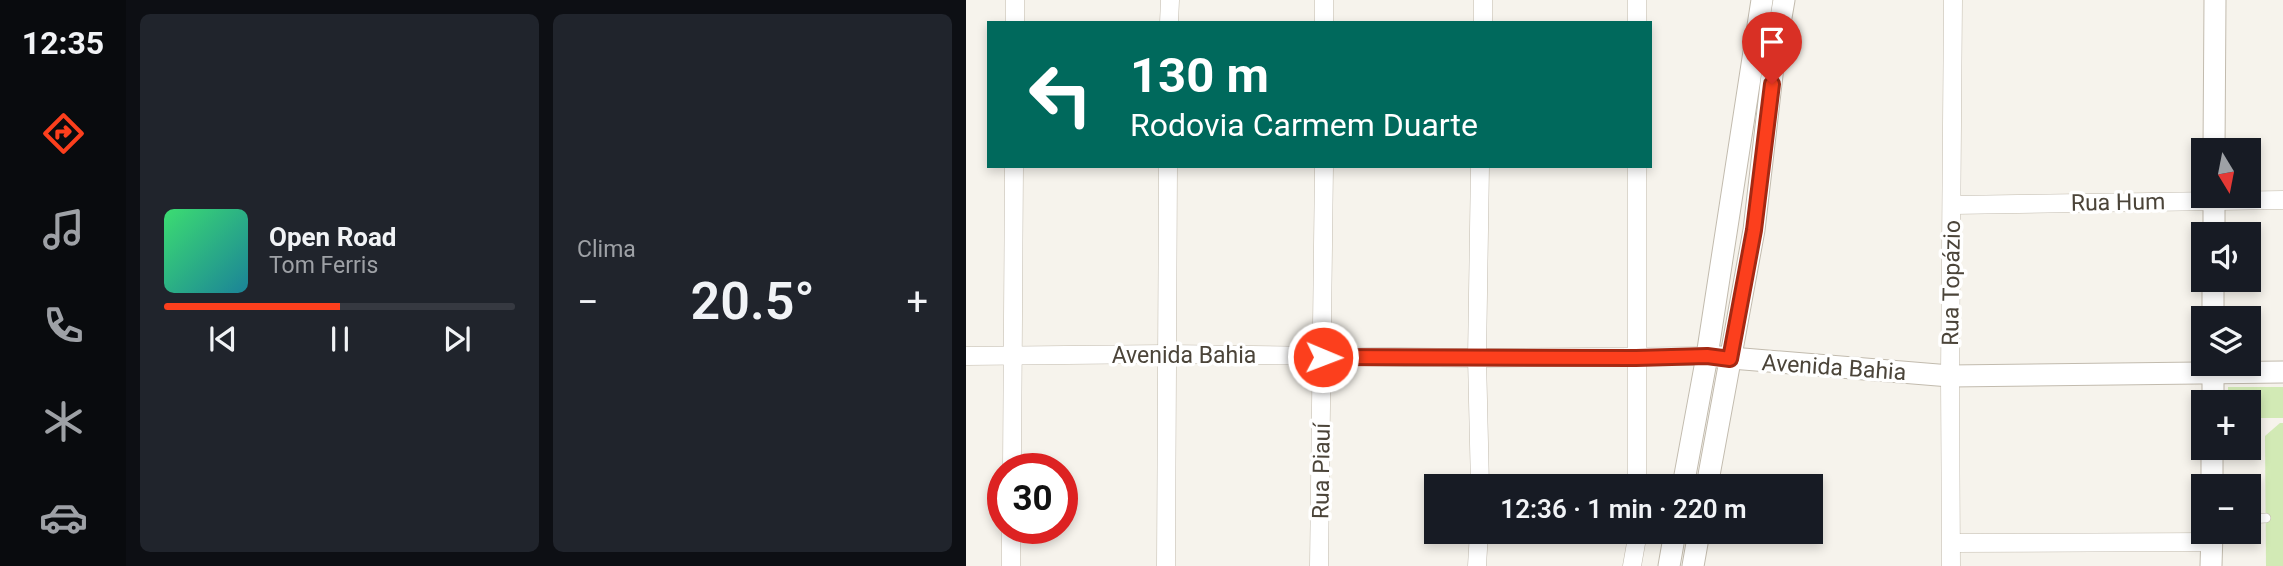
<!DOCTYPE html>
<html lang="pt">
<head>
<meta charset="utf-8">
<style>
  :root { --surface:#171b24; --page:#20242c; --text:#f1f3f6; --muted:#9ea1a6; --line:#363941; --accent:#fc3f1d }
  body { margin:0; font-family:Roboto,sans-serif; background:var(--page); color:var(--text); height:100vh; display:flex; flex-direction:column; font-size:26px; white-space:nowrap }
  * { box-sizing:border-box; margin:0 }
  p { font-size:23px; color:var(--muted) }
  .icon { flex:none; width:38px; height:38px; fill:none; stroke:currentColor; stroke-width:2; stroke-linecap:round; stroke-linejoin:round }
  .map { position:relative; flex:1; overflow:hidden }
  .panel { display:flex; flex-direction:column; gap:14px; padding:14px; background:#0d0f14; width:840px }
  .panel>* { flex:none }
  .banner { position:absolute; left:21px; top:21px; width:665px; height:147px; border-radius:0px; box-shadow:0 4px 10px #0003; background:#00695c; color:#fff; overflow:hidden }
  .needle { width:46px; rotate:170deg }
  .controls { position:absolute; left:1225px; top:138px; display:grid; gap:14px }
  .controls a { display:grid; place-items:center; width:70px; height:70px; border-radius:0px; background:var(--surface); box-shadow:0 4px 10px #0003; font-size:35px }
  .speed { position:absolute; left:21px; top:453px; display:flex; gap:14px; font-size:35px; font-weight:700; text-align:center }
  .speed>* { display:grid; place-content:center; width:91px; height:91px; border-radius:50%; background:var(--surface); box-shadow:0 4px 10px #0003; line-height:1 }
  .speed .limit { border:10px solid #d22; background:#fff; color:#111 }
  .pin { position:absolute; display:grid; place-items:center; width:60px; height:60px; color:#fff; margin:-72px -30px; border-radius:50% 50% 50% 0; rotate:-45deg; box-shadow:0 0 7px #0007 }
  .pin .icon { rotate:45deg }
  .me { position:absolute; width:77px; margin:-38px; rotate:91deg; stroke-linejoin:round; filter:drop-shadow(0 0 5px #0008) }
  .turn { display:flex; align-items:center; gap:24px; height:147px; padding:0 28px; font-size:32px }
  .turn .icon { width:91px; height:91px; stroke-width:2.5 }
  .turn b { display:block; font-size:49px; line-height:60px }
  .big { font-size:52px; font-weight:600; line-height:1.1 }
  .panel .widget { flex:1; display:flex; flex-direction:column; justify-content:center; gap:10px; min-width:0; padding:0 24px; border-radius:10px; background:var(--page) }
  .song { display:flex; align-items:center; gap:21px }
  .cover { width:84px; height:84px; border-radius:10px; background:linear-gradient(135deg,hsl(140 70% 55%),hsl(190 70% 35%)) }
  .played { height:7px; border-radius:4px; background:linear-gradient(90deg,var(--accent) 50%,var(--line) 50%) }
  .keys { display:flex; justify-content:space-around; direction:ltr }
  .heat { display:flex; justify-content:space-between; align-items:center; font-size:38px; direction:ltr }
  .panel .tiles { flex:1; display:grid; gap:14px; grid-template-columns:repeat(2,1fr) }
  .trip { position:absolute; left:458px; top:474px; width:399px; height:70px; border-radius:0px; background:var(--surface); box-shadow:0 4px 10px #0003; font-weight:600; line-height:70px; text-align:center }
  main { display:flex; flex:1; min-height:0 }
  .dock { display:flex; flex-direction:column; width:126px; justify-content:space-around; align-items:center; background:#090b0e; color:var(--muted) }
  .dock .icon { width:49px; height:49px }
  .dock .on { color:var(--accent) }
  .dock b { font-size:32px; color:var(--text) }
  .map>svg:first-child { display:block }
  .green { fill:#d2eab5 }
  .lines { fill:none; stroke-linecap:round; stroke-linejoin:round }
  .service-casing { stroke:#c2bbae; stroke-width:10 }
  .minor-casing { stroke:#c2bbae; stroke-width:19 }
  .tertiary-casing { stroke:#c2bbae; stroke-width:23 }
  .service { stroke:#fff; stroke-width:9 }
  .minor { stroke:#fff; stroke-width:18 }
  .tertiary { stroke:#fff; stroke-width:21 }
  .route-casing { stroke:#a42913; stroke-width:18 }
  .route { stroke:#fc3f1d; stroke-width:12 }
  .labels { text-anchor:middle; stroke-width:7; stroke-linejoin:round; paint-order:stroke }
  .street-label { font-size:23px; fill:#4b4439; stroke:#fff }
</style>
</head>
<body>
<main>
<nav class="dock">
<b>12:35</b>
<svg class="icon on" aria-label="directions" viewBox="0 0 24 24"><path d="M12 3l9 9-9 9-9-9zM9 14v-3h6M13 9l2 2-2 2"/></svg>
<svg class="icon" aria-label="music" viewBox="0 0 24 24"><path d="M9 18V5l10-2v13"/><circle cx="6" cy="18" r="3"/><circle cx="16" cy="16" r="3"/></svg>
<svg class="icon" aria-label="phone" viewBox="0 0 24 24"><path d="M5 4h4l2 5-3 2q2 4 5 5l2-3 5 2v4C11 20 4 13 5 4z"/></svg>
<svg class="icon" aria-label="climate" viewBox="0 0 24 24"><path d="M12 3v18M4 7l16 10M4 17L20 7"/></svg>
<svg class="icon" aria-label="car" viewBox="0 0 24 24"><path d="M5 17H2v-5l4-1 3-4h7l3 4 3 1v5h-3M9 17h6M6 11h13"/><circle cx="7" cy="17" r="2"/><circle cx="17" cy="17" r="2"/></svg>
</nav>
<section class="panel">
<div class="tiles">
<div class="widget">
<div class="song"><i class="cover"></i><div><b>Open Road</b><p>Tom Ferris</p></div></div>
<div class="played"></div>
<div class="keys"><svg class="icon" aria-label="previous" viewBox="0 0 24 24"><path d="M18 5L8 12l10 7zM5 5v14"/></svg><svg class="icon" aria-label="pause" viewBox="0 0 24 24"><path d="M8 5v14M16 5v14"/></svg><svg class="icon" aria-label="next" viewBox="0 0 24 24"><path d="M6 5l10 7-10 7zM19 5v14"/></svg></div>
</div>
<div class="widget"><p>Clima</p>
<div class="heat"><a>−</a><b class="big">20.5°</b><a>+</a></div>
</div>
</div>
</section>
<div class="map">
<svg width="1317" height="566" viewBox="0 0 1317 566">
  <rect width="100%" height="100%" fill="#f6f3ec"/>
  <g class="green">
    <polygon points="1262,387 1317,387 1317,418 1283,418 1283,402 1262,402"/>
    <polygon points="1314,423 1317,423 1317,566 1300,566 1299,436"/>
  </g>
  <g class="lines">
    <defs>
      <polyline id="service" points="1283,519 1300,518"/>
      <g id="minor">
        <polyline points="49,23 49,0"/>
        <polyline points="203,23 204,0"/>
        <polyline points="358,23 358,0"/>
        <polyline points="517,23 517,0"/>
        <polyline points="671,23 671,0"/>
        <polyline points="671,166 671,486"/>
        <polyline points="987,205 1317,200"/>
        <polyline points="0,356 201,354 511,358 741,356"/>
        <polyline points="46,469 48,166"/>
        <polyline points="514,486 511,358 514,166"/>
        <polyline points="986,543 1246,542"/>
        <polyline points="45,566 45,528"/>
        <polyline points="200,566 202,166"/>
        <polyline points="353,566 358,166"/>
        <polyline points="511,566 513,532"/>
        <polyline points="666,566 672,532"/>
        <polyline points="985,566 984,376 987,0"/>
      </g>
      <g id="tertiary">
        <polyline points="1248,150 1249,0"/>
        <polyline points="1248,234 1248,196"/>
        <polyline points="1247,318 1247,280"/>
        <polyline points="741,356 984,376 1317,372"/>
        <polyline points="1247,402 1247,364"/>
        <polyline points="717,486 741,356 796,0"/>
        <polyline points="741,486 788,230 808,58 818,0"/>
        <polyline points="1246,486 1246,448"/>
        <polyline points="703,566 709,532"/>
        <polyline points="727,566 733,532"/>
        <polyline points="1245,566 1246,532"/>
      </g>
    </defs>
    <use href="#service" class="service-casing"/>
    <use href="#minor" class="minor-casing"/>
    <use href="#tertiary" class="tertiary-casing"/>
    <use href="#service" class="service"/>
    <use href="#minor" class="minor"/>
    <use href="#tertiary" class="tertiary"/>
  </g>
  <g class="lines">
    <defs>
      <polyline id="route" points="357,357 670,358 741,356 764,359 788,230 806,84"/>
    </defs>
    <use href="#route" class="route-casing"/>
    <use href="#route" class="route"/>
  </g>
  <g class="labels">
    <g class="street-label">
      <text transform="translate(1152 202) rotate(-1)" y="8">Rua Hum</text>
      <text transform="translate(985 283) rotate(-89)" y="8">Rua Topázio</text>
      <text x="218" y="363">Avenida Bahia</text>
      <text transform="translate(868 367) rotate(4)" y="8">Avenida Bahia</text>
      <text transform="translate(355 471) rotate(-89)" y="8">Rua Piauí</text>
    </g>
  </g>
</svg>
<div class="controls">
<a><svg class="needle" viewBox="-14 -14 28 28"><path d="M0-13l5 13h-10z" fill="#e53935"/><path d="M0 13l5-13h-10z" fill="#9ea1a6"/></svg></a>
<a><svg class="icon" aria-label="sound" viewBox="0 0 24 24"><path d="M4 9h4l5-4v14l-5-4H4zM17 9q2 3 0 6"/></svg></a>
<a><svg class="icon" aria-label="layers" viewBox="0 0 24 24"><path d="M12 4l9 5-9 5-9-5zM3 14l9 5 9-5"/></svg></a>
<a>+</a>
<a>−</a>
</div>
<div class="speed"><div class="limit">30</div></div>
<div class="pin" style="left:806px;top:84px;background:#d93025"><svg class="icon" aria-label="arrive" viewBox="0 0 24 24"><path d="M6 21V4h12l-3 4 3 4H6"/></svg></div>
<svg class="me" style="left:357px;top:357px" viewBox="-20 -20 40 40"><circle r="17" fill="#fc3f1d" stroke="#fff" stroke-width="3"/><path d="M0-11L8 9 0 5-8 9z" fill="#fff"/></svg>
<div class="trip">12:36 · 1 min · 220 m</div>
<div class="banner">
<div class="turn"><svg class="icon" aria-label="left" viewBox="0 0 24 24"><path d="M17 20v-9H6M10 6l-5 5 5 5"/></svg><div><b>130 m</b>Rodovia Carmem Duarte</div></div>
</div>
</div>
</main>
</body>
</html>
